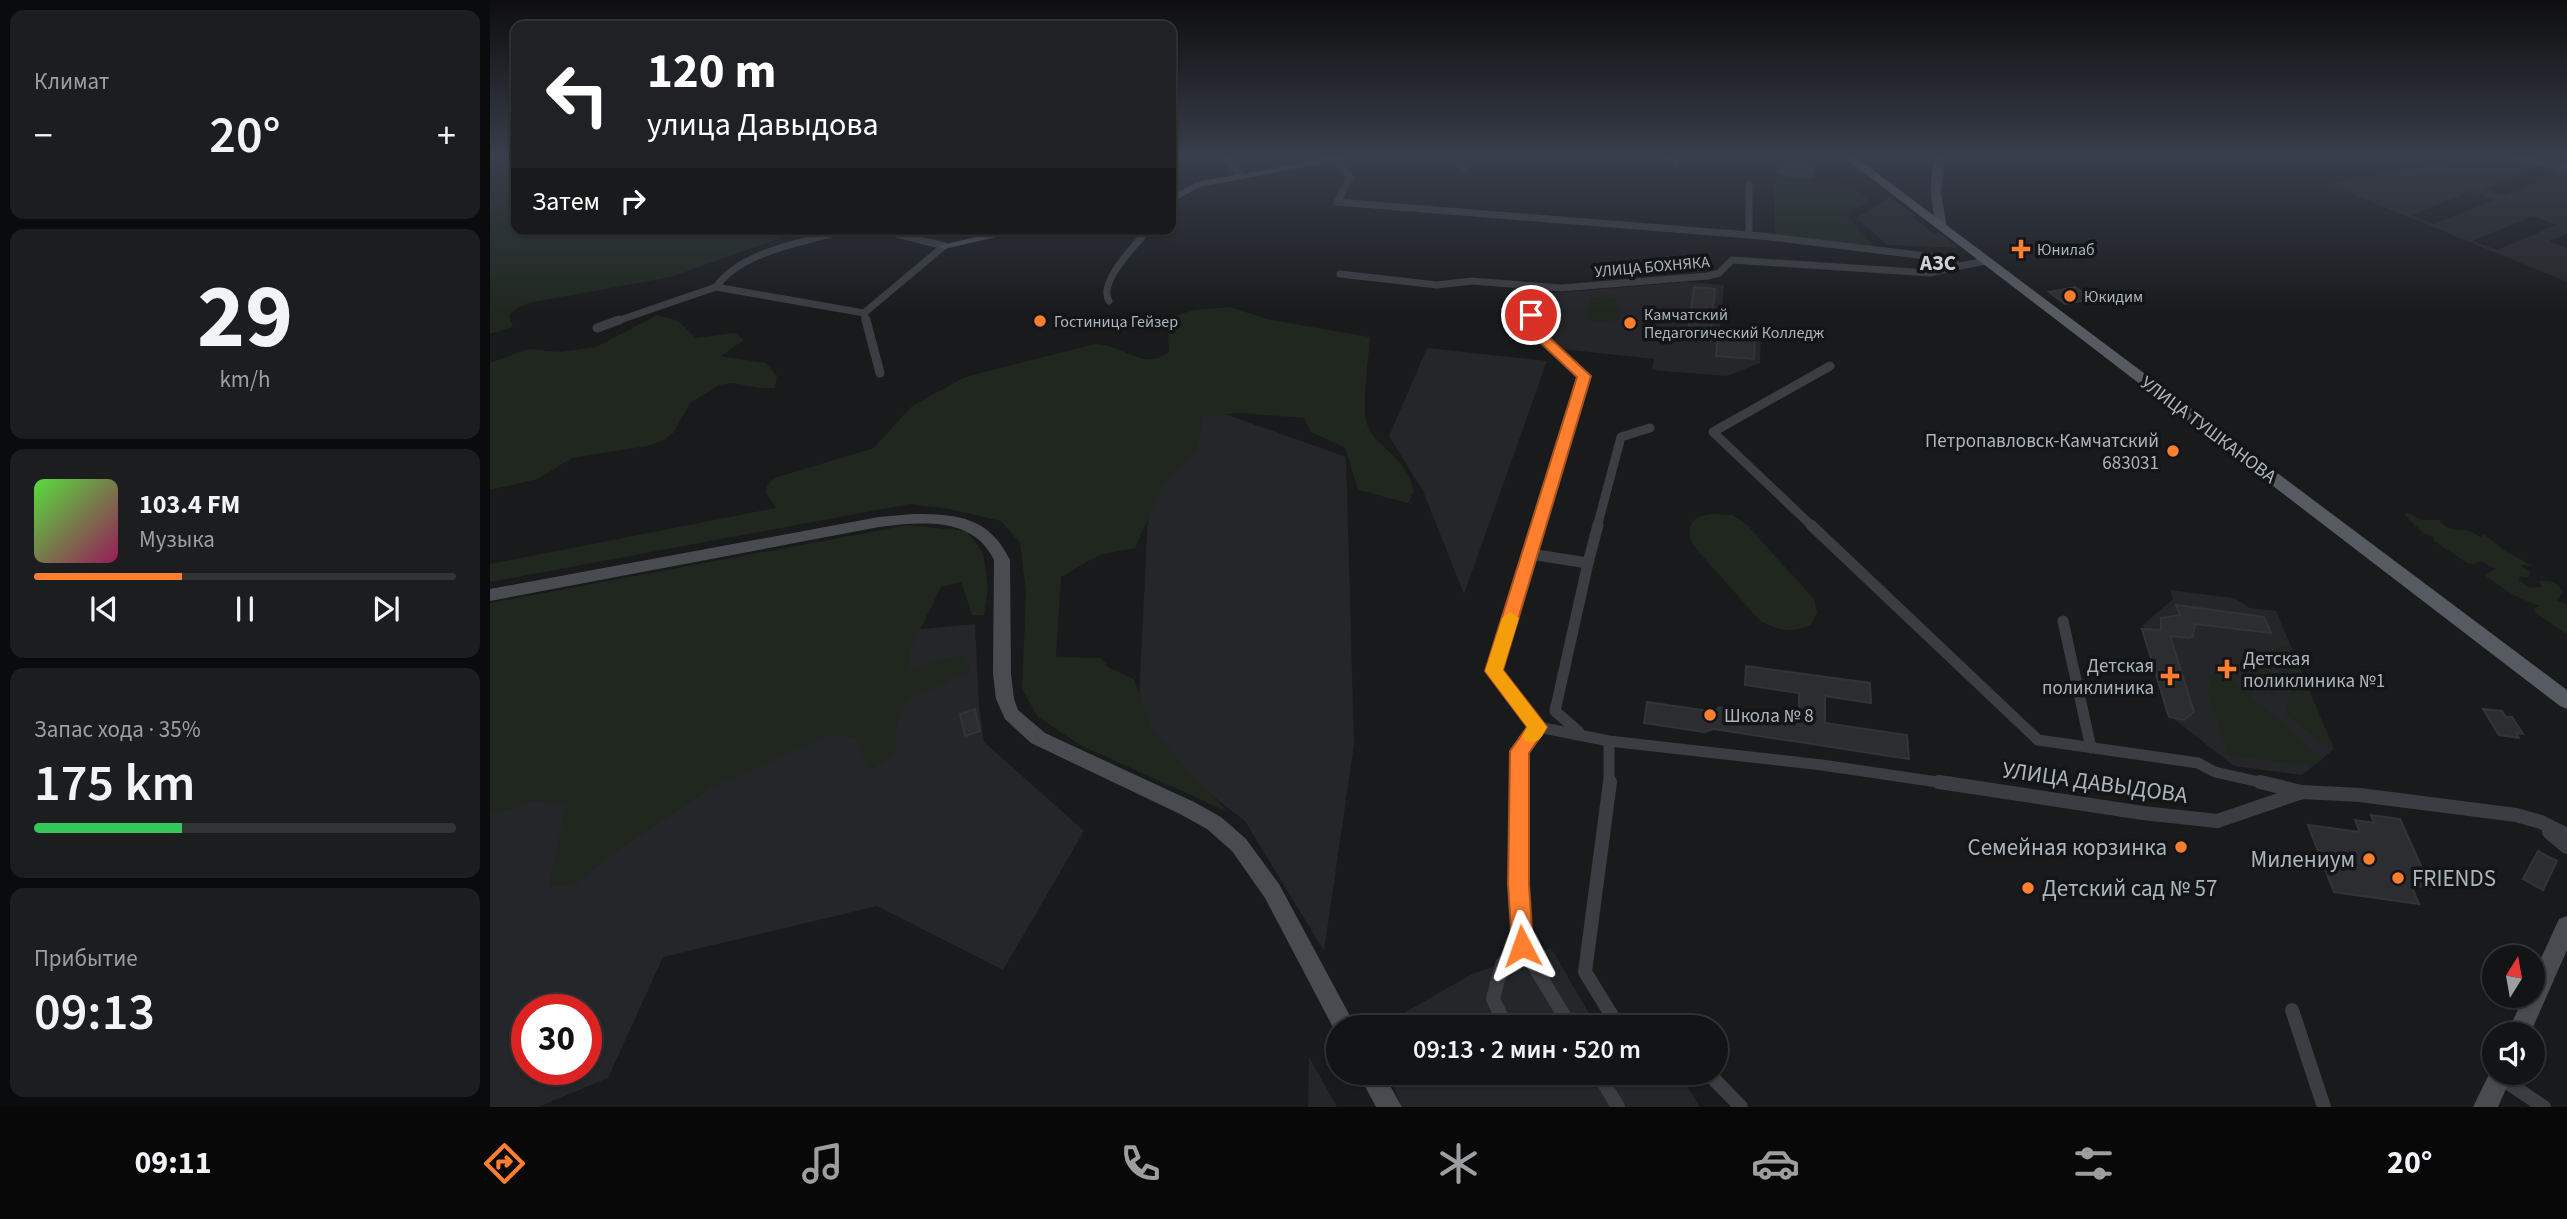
<!DOCTYPE html>
<html lang="ru">
<head>
<meta charset="utf-8">
<style>
  :root { --surface:#131415; --page:#1c1d1e; --text:#f1f3f6; --muted:#9d9ea0; --line:#323334; --accent:#ff7f2e }
  body { margin:0; font-family:"Source Sans 3",sans-serif; background:var(--page); color:var(--text); height:100vh; display:flex; flex-direction:column; font-size:26px; white-space:nowrap }
  * { box-sizing:border-box; margin:0 }
  p { font-size:23px; color:var(--muted) }
  .icon { flex:none; width:38px; height:38px; fill:none; stroke:currentColor; stroke-width:2; stroke-linecap:round; stroke-linejoin:round }
  .map { position:relative; flex:1; overflow:hidden }
  .drawer { display:flex; flex-direction:column; gap:10px; padding:10px; background:#0a0b0c; width:490px }
  .drawer>* { flex:none }
  .guide { position:absolute; left:21px; top:21px; width:665px; height:214px; border-radius:14px; box-shadow:0 2px 5px #0004,0 0 0 2px var(--line); background:#202124; color:#fff; overflow:hidden }
  .needle { width:46px; rotate:11deg }
  .tools { position:absolute; left:1992px; top:945px; display:grid; gap:14px }
  .tools a { display:grid; place-items:center; width:63px; height:63px; border-radius:50%; background:var(--surface); box-shadow:0 2px 5px #0004,0 0 0 2px var(--line); font-size:35px }
  .speed { position:absolute; left:21px; top:994px; display:flex; gap:14px; font-size:35px; font-weight:700; text-align:center }
  .speed>* { display:grid; place-content:center; width:91px; height:91px; border-radius:50%; background:var(--surface); box-shadow:0 2px 5px #0004,0 0 0 2px var(--line); line-height:1 }
  .speed .limit { border:10px solid #d22; background:#fff; color:#111 }
  .pin { position:absolute; display:grid; place-items:center; width:60px; height:60px; color:#fff; margin:-30px; border:4px solid #fff; border-radius:50%; box-shadow:0 2px 7px #0007 }
  .me { position:absolute; width:77px; margin:-38px; rotate:356deg; stroke-linejoin:round; filter:drop-shadow(0 0 5px #0008) }
  .turn { display:flex; align-items:center; gap:24px; height:147px; padding:0 21px; font-size:32px }
  .turn .icon { width:91px; height:91px; stroke-width:2.5 }
  .turn b { display:block; font-size:49px; line-height:60px }
  .then { display:flex; align-items:center; height:66px; padding:0 21px; background:#0003; gap:14px; font-size:26px }
  .big { font-size:52px; font-weight:600; line-height:1.1 }
  .drawer .widget { flex:1; display:flex; flex-direction:column; justify-content:center; gap:10px; min-width:0; padding:0 24px; border-radius:14px; background:var(--page) }
  .drawer .dial { align-items:center; gap:0 }
  .dial b { font-size:91px; line-height:1 }
  .song { display:flex; align-items:center; gap:21px }
  .cover { width:84px; height:84px; border-radius:10px; background:linear-gradient(135deg,hsl(110 70% 55%),hsl(330 70% 35%)) }
  .played { height:7px; border-radius:4px; background:linear-gradient(90deg,var(--accent) 35%,var(--line) 35%) }
  .keys { display:flex; justify-content:space-around; direction:ltr }
  .heat { display:flex; justify-content:space-between; align-items:center; font-size:38px; direction:ltr }
  .charge { height:10px; border-radius:5px; background:linear-gradient(90deg,#34c759 35%,var(--line) 0) }
  .trip { position:absolute; left:836px; top:1015px; width:402px; height:70px; border-radius:35px; background:var(--surface); box-shadow:0 2px 5px #0004,0 0 0 2px var(--line); font-weight:600; line-height:70px; text-align:center }
  .tabs { display:flex; height:112px; justify-content:space-around; align-items:center; background:#080808; color:var(--muted) }
  .tabs .icon { width:49px; height:49px }
  .tabs .selected { color:var(--accent) }
  .tabs b { font-size:32px; color:var(--text) }
  main { display:flex; flex:1; min-height:0 }
  .map>svg:first-child { display:block }
  .built { fill:#252629; fill-rule:evenodd }
  .green { fill:#1f271e }
  .building { fill:#2c2d30; stroke:#333438; stroke-width:2 }
  .lines { fill:none; stroke-linecap:round; stroke-linejoin:round }
  .street-far3 { stroke:#3a3d41; stroke-width:7 }
  .street-far2 { stroke:#3a3d41; stroke-width:9 }
  .street-far1 { stroke:#3a3d41; stroke-width:11 }
  .street { stroke:#3a3d41; stroke-width:14 }
  .secondary { fill:#484c51; fill-rule:evenodd }
  .primary { fill:#555b60; fill-rule:evenodd }
  .route { fill:#ff7f2e; stroke:#a6531e; stroke-width:2 }
  .slow { fill:#f59e0b }
  .poi-dot { fill:#ff7f2e; stroke:#141517; stroke-width:2.5 }
  .labels { text-anchor:middle; stroke-width:7; stroke-linejoin:round; paint-order:stroke }
  .far-poi-label { font-size:16px; fill:#aab5bc; stroke:#141517; text-anchor:start }
  .far-street-label { font-size:16px; fill:#aab5bc; stroke:#141517 }
  .street-label { font-size:19px; fill:#aab5bc; stroke:#141517 }
  .poi-label { font-size:19px; fill:#aab5bc; stroke:#141517; text-anchor:end }
  .far-district-label { font-size:21px; font-weight:bold; fill:#ccd2d8; stroke:#141517 }
  .near-street-label { font-size:23px; fill:#aab5bc; stroke:#141517 }
  .near-poi-label { font-size:23px; fill:#aab5bc; stroke:#141517; text-anchor:end }
</style>
</head>
<body>
<main>
<section class="drawer">
<div class="widget"><p>Климат</p>
<div class="heat"><a>−</a><b class="big">20°</b><a>+</a></div>
</div>
<div class="widget dial"><b>29</b><p>km/h</p></div>
<div class="widget">
<div class="song"><i class="cover"></i><div><b>103.4 FM</b><p>Музыка</p></div></div>
<div class="played"></div>
<div class="keys"><svg class="icon" aria-label="previous" viewBox="0 0 24 24"><path d="M18 5L8 12l10 7zM5 5v14"/></svg><svg class="icon" aria-label="pause" viewBox="0 0 24 24"><path d="M8 5v14M16 5v14"/></svg><svg class="icon" aria-label="next" viewBox="0 0 24 24"><path d="M6 5l10 7-10 7zM19 5v14"/></svg></div>
</div>
<div class="widget"><p>Запас хода · 35%</p><b class="big">175 km</b><div class="charge"></div></div>
<div class="widget"><p>Прибытие</p><b class="big">09:13</b></div>
</section>
<div class="map">
<svg width="2077" height="1107" viewBox="0 0 2077 1107">
  <rect width="100%" height="100%" fill="#191a1c"/>
  <g class="built">
    <path d="M 1974,158 L 2003,158 L 2077,170 L 2077,234 L 2059,241 L 2077,248 L 2077,282 L 1838,184 ZM 2046,167 L 2068,174 L 2014,196 L 1993,189 ZM 1982,191 L 2004,200 L 1944,224 L 1921,215 ZM 2043,216 L 2066,225 L 2007,250 L 1983,241 Z"/>
    <polygon points="1400,197 1426,216 1422,217 1443,233 1450,233 1469,248 1397,245 1366,218"/>
    <polygon points="1200,282 1234,285 1230,330 1271,334 1270,363 1237,376 1162,370 1164,359 1072,349 1052,332 1048,316 1063,293"/>
    <polygon points="937,348 1057,361 974,594 933,491 899,436"/>
    <polygon points="729,412 856,457 864,744 834,951 755,821 647,738 659,495 698,415"/>
    <polygon points="1680,590 1744,598 1760,608 1786,611 1844,749 1812,775 1744,766 1676,713 1653,625 1683,599"/>
    <path d="M 485,624 L 489,706 L 494,742 L 594,831 L 513,970 L 387,906 L 173,957 L 118,1078 L 48,1107 L 0,1107 L 0,794 L 391,633 ZM 37,1010 L 96,1010 L 96,1069 L 37,1069 Z"/>
    <polygon points="1061,948 1107,1027 889,1027 984,973"/>
    <polygon points="819,1057 847,1107 818,1107"/>
    <polygon points="898,1073 1134,1073 1141,1083 1165,1073 1188,1073 1210,1107 912,1107"/>
  </g>
  <g class="green">
    <polygon points="0,158 26,158 26,229 315,229 181,277 39,303 27,308 19,315 23,327 0,334"/>
    <polygon points="1293,181 1354,183 1381,201 1356,214 1384,247 1285,235 1284,183"/>
    <polygon points="1101,297 1126,298 1125,305 1130,307 1128,317 1123,318 1122,322 1097,321"/>
    <path d="M 739,307 L 781,320 L 880,337 C 879,355 872,405 876,420 C 881,446 917,455 924,492 L 918,503 L 868,490 L 855,448 L 821,432 L 814,418 L 750,413 L 713,416 L 707,450 L 673,485 L 645,548 L 609,555 L 571,577 L 566,657 L 612,658 L 618,667 L 644,679 L 661,728 L 700,773 L 738,812 L 590,745 L 548,717 L 532,689 L 536,592 L 530,543 L 511,521 L 459,509 L 420,504 L 0,582 L 0,564 L 286,508 L 276,493 L 277,486 L 284,478 L 384,448 L 422,406 L 475,377 L 605,344 C 630,343 653,371 678,353 C 681,339 672,331 688,320 L 684,316 L 704,310 Z"/>
    <polygon points="167,315 188,321 206,338 245,333 254,340 231,356 276,363 287,376 285,388 271,388 242,383 229,385 200,403 183,433 174,440 158,446 82,458 48,479 0,490 0,363 38,349 70,352 106,347"/>
    <path d="M 1918,512 L 1932,520 L 1949,520 C 1958,531 1964,529 1975,530 C 1982,530 1984,534 1990,537 L 1994,534 L 2015,551 L 2043,566 L 2030,565 L 2040,572 L 2038,578 L 2030,576 L 2029,580 L 2040,588 L 2051,587 L 2049,581 C 2061,580 2067,582 2073,592 L 2067,600 L 2077,605 L 2077,635 L 2045,612 L 2043,609 L 2049,606 L 2025,596 L 1994,575 L 2005,569 L 1991,561 L 1984,564 L 1977,563 L 1944,541 L 1942,536 L 1933,533 L 1914,514 Z"/>
    <path d="M 1220,514 L 1242,515 L 1257,525 L 1324,599 L 1327,613 L 1321,625 C 1302,634 1287,630 1269,620 L 1202,544 C 1196,527 1201,516 1220,514 Z"/>
    <polygon points="418,525 476,531 493,552 498,588 494,615 482,615 471,582 451,587 420,650 419,669 474,655 481,671 417,700 407,722 404,755 380,770 365,737 339,735 223,787 132,847 85,884 59,887 76,806 46,800 0,815 0,603"/>
    <polygon points="1791,646 1800,647 1844,749 1832,743 1796,714 1802,686 1783,657 1785,649"/>
    <polygon points="1763,667 1777,670 1791,683 1790,687 1782,692 1768,689 1754,675 1758,668"/>
    <polygon points="1724,669 1735,674 1833,759 1824,766 1738,755 1718,690"/>
  </g>
  <g class="building">
    <polygon points="1300,162 1316,164 1325,171 1322,176 1310,179 1287,172 1292,164"/>
    <polygon points="1204,287 1225,289 1220,341 1197,339"/>
    <polygon points="1585,287 1602,299 1575,304 1559,292"/>
    <polygon points="1228,334 1265,337 1264,359 1226,356"/>
    <polygon points="1686,605 1774,617 1781,633 1705,624 1703,636 1699,638 1680,636 1704,712 1694,720 1679,717 1652,629 1671,630 1671,618 1690,615"/>
    <polygon points="1256,666 1380,683 1381,703 1335,696 1335,723 1417,735 1419,759 1224,729 1214,732 1154,723 1157,702 1225,712 1229,707 1309,719 1309,693 1255,685"/>
    <polygon points="485,709 490,731 475,736 470,714"/>
    <polygon points="1993,709 2012,711 2016,717 2022,717 2033,734 2026,733 2029,738 2009,735"/>
    <polygon points="1881,815 1910,819 1941,888 1921,885 1929,904 1844,892 1818,825 1870,832 1865,820 1884,823"/>
    <polygon points="2048,851 2067,861 2053,890 2033,879"/>
  </g>
  <g class="lines">
    <g class="street-far3">
      <polyline points="735,158 752,176"/>
      <polyline points="965,158 973,168"/>
      <polyline points="1179,158 1186,164"/>
      <polyline points="2020,158 2077,167"/>
      <polyline points="846,160 860,177 847,202 1271,236 1453,258 1470,266 1496,261"/>
      <polyline points="1259,184 1259,235"/>
      <polyline points="387,229 454,246"/>
      <polyline points="850,274 947,285 982,281 1071,288 1218,276 1229,273 1242,260 1440,273 1468,266"/>
      <polyline points="226,287 374,313 376,322"/>
      <path d="M 619,301 C 607,282 647,244 659,229"/>
      <polyline points="374,313 454,246"/>
      <path d="M 124,322 L 226,287 C 252,250 317,242 359,229"/>
      <polyline points="1042,322 1041,315 1050,287"/>
    </g>
    <g class="street-far2">
      <polyline points="376,320 390,373"/>
      <polyline points="1042,320 1044,330 1094,376 1048,527"/>
      <polyline points="107,328 129,320"/>
      <polyline points="1107,527 1131,437 1160,428"/>
      <polyline points="1323,527 1223,432 1340,366"/>
    </g>
    <g class="street-far1">
      <polyline points="1049,525 1004,671 1048,727 1119,741 1332,765 1461,784"/>
      <polyline points="1321,525 1548,740 1708,763 1725,772 1778,784"/>
      <polyline points="1040,554 1098,563 1108,525"/>
      <polyline points="1573,621 1601,748"/>
      <polyline points="1089,732 1065,711 1098,563"/>
      <polyline points="1119,741 1119,784"/>
      <polyline points="1029,784 1029,751 1048,727"/>
    </g>
    <g class="street">
      <polyline points="1029,782 1032,946 1081,1027"/>
      <polyline points="1120,782 1095,972 1124,1019 1142,1027"/>
      <polyline points="1449,782 1653,813 1727,821 1812,792 1870,795 2026,815 2051,822 2077,835"/>
      <polyline points="1770,782 1811,792"/>
      <polyline points="2059,832 2077,847"/>
      <polyline points="1802,1010 1834,1107"/>
      <polyline points="1015,1024 1003,999 1012,964 1032,946"/>
      <polyline points="1108,1073 1128,1107"/>
      <polyline points="1218,1073 1251,1107"/>
      <polyline points="2009,1077 2054,1107"/>
    </g>
    <g class="secondary">
      <polygon points="839,158 862,158 709,187 681,203 681,196 706,182"/>
      <path d="M 1445,158 L 1455,158 L 1451,193 L 1457,228 L 1452,231 L 1447,228 C 1441,204 1438,182 1445,158 Z"/>
      <polygon points="519,229 541,229 454,249 448,246"/>
      <path d="M 424,514 C 468,514 499,517 520,560 L 521,674 L 524,699 L 528,710 L 555,733 L 704,802 L 731,817 L 756,839 L 789,884 L 866,1027 L 849,1027 L 849,1036 L 847,1035 L 775,898 L 742,851 L 717,829 L 690,814 L 541,743 L 515,719 L 506,699 L 503,674 L 504,560 C 483,516 431,522 389,527 L 0,601 L 0,589 L 389,517 Z"/>
      <polygon points="2077,916 2077,950 2040,1034 2017,1034 2034,996 2042,996 2042,978 2069,919"/>
      <polygon points="2004,1064 2004,1073 2023,1073 2008,1107 1983,1107"/>
      <polygon points="868,1073 893,1073 912,1107 886,1107"/>
    </g>
    <polygon class="primary" points="1355,158 1367,158 2077,690 2077,709 2070,706"/>
  </g>
  <linearGradient id="sky" x2="0" y2="1"><stop stop-color="#0e0e0f"/><stop offset="0.5" stop-color="#383e4b"/><stop offset="1" stop-color="#383e4b" stop-opacity="0"/></linearGradient>
  <rect width="2077" height="313" fill="url(#sky)"/>
  <polygon class="route" points="1041,311 1047,315 1050,329 1101,376 1013,670 1057,727 1039,753 1039,884 1043,946 1040,953 1032,956 1025,953 1022,946 1018,884 1020,751 1037,727 995,671 1087,377 1039,332 1035,315"/>
  <path class="slow" d="M 1020,612 L 1029,618 L 1013,670 L 1057,727 C 1052,738 1047,745 1035,741 L 1032,736 L 1037,727 L 995,671 L 1012,618 Z"/>
  <g class="poi-dot">
    <path d="M1527.5 238.5h7v7h7v7h-7v7h-7v-7h-7v-7h7z"/>
    <circle cx="1580" cy="296" r="7"/>
    <circle cx="550" cy="321" r="7"/>
    <circle cx="1140" cy="323" r="7"/>
    <circle cx="1683" cy="451" r="7"/>
    <path d="M1733.5 658.5h7v7h7v7h-7v7h-7v-7h-7v-7h7z"/>
    <path d="M1676.5 665.5h7v7h7v7h-7v7h-7v-7h-7v-7h7z"/>
    <circle cx="1220" cy="715" r="7"/>
    <circle cx="1691" cy="847" r="7"/>
    <circle cx="1879" cy="859" r="7"/>
    <circle cx="1908" cy="878" r="7"/>
    <circle cx="1538" cy="888" r="7"/>
  </g>
  <g class="labels">
    <g class="far-poi-label">
      <text x="1547" y="255">Юнилаб</text>
      <text x="1594" y="302">Юкидим</text>
      <text x="1154" y="320">Камчатский<tspan x="1154" dy="18">Педагогический Колледж</tspan></text>
      <text x="564" y="327">Гостиница Гейзер</text>
    </g>
    <g class="far-street-label">
      <text transform="translate(1162 266) rotate(-5)" y="6">УЛИЦА БОХНЯКА</text>
    </g>
    <g class="street-label">
      <text transform="translate(1719 429) rotate(37)" y="7">УЛИЦА ТУШКАНОВА</text>
    </g>
    <g class="poi-label">
      <text x="1669" y="447">Петропавловск-Камчатский<tspan x="1669" dy="22">683031</tspan></text>
      <text x="1753" y="665" text-anchor="start">Детская<tspan x="1753" dy="22">поликлиника №1</tspan></text>
      <text x="1664" y="672">Детская<tspan x="1664" dy="22">поликлиника</tspan></text>
      <text x="1234" y="722" text-anchor="start">Школа № 8</text>
    </g>
    <g class="far-district-label">
      <text x="1448" y="270">АЗС</text>
    </g>
    <g class="near-street-label">
      <text transform="translate(1605 782) rotate(8)" y="8">УЛИЦА ДАВЫДОВА</text>
    </g>
    <g class="near-poi-label">
      <text x="1677" y="855">Семейная корзинка</text>
      <text x="1865" y="867">Милениум</text>
      <text x="1922" y="886" text-anchor="start">FRIENDS</text>
      <text x="1552" y="896" text-anchor="start">Детский сад № 57</text>
    </g>
  </g>
</svg>
<div class="tools">
<a><svg class="needle" viewBox="-14 -14 28 28"><path d="M0-13l5 13h-10z" fill="#e53935"/><path d="M0 13l5-13h-10z" fill="#9d9ea0"/></svg></a>
<a><svg class="icon" aria-label="sound" viewBox="0 0 24 24"><path d="M4 9h4l5-4v14l-5-4H4zM17 9q2 3 0 6"/></svg></a>
</div>
<div class="speed"><div class="limit">30</div></div>
<div class="pin" style="left:1041px;top:315px;background:#d93025"><svg class="icon" aria-label="arrive" viewBox="0 0 24 24"><path d="M6 21V4h12l-3 4 3 4H6"/></svg></div>
<svg class="me" style="left:1032px;top:946px" viewBox="-20 -20 40 40"><path d="M0-17L14 15 0 8-14 15z" fill="#ff7f2e" stroke="#fff" stroke-width="4"/></svg>
<div class="trip">09:13 · 2 мин · 520 m</div>
<div class="guide">
<div class="turn"><svg class="icon" aria-label="left" viewBox="0 0 24 24"><path d="M17 20v-9H6M10 6l-5 5 5 5"/></svg><div><b>120 m</b>улица Давыдова</div></div>
<div class="then">Затем<svg class="icon" aria-label="right" viewBox="0 0 24 24"><path d="M7 20v-9h11M14 6l5 5-5 5"/></svg></div>
</div>
</div>
</main>
<nav class="tabs">
<b>09:11</b>
<svg class="icon selected" aria-label="directions" viewBox="0 0 24 24"><path d="M12 3l9 9-9 9-9-9zM9 14v-3h6M13 9l2 2-2 2"/></svg>
<svg class="icon" aria-label="music" viewBox="0 0 24 24"><path d="M9 18V5l10-2v13"/><circle cx="6" cy="18" r="3"/><circle cx="16" cy="16" r="3"/></svg>
<svg class="icon" aria-label="phone" viewBox="0 0 24 24"><path d="M5 4h4l2 5-3 2q2 4 5 5l2-3 5 2v4C11 20 4 13 5 4z"/></svg>
<svg class="icon" aria-label="climate" viewBox="0 0 24 24"><path d="M12 3v18M4 7l16 10M4 17L20 7"/></svg>
<svg class="icon" aria-label="car" viewBox="0 0 24 24"><path d="M5 17H2v-5l4-1 3-4h7l3 4 3 1v5h-3M9 17h6M6 11h13"/><circle cx="7" cy="17" r="2"/><circle cx="17" cy="17" r="2"/></svg>
<svg class="icon" aria-label="filters" viewBox="0 0 24 24"><path d="M4 7h16M4 17h16"/><circle cx="9" cy="7" r="2"/><circle cx="15" cy="17" r="2"/></svg>
<b>20°</b>
</nav>
</body>
</html>
